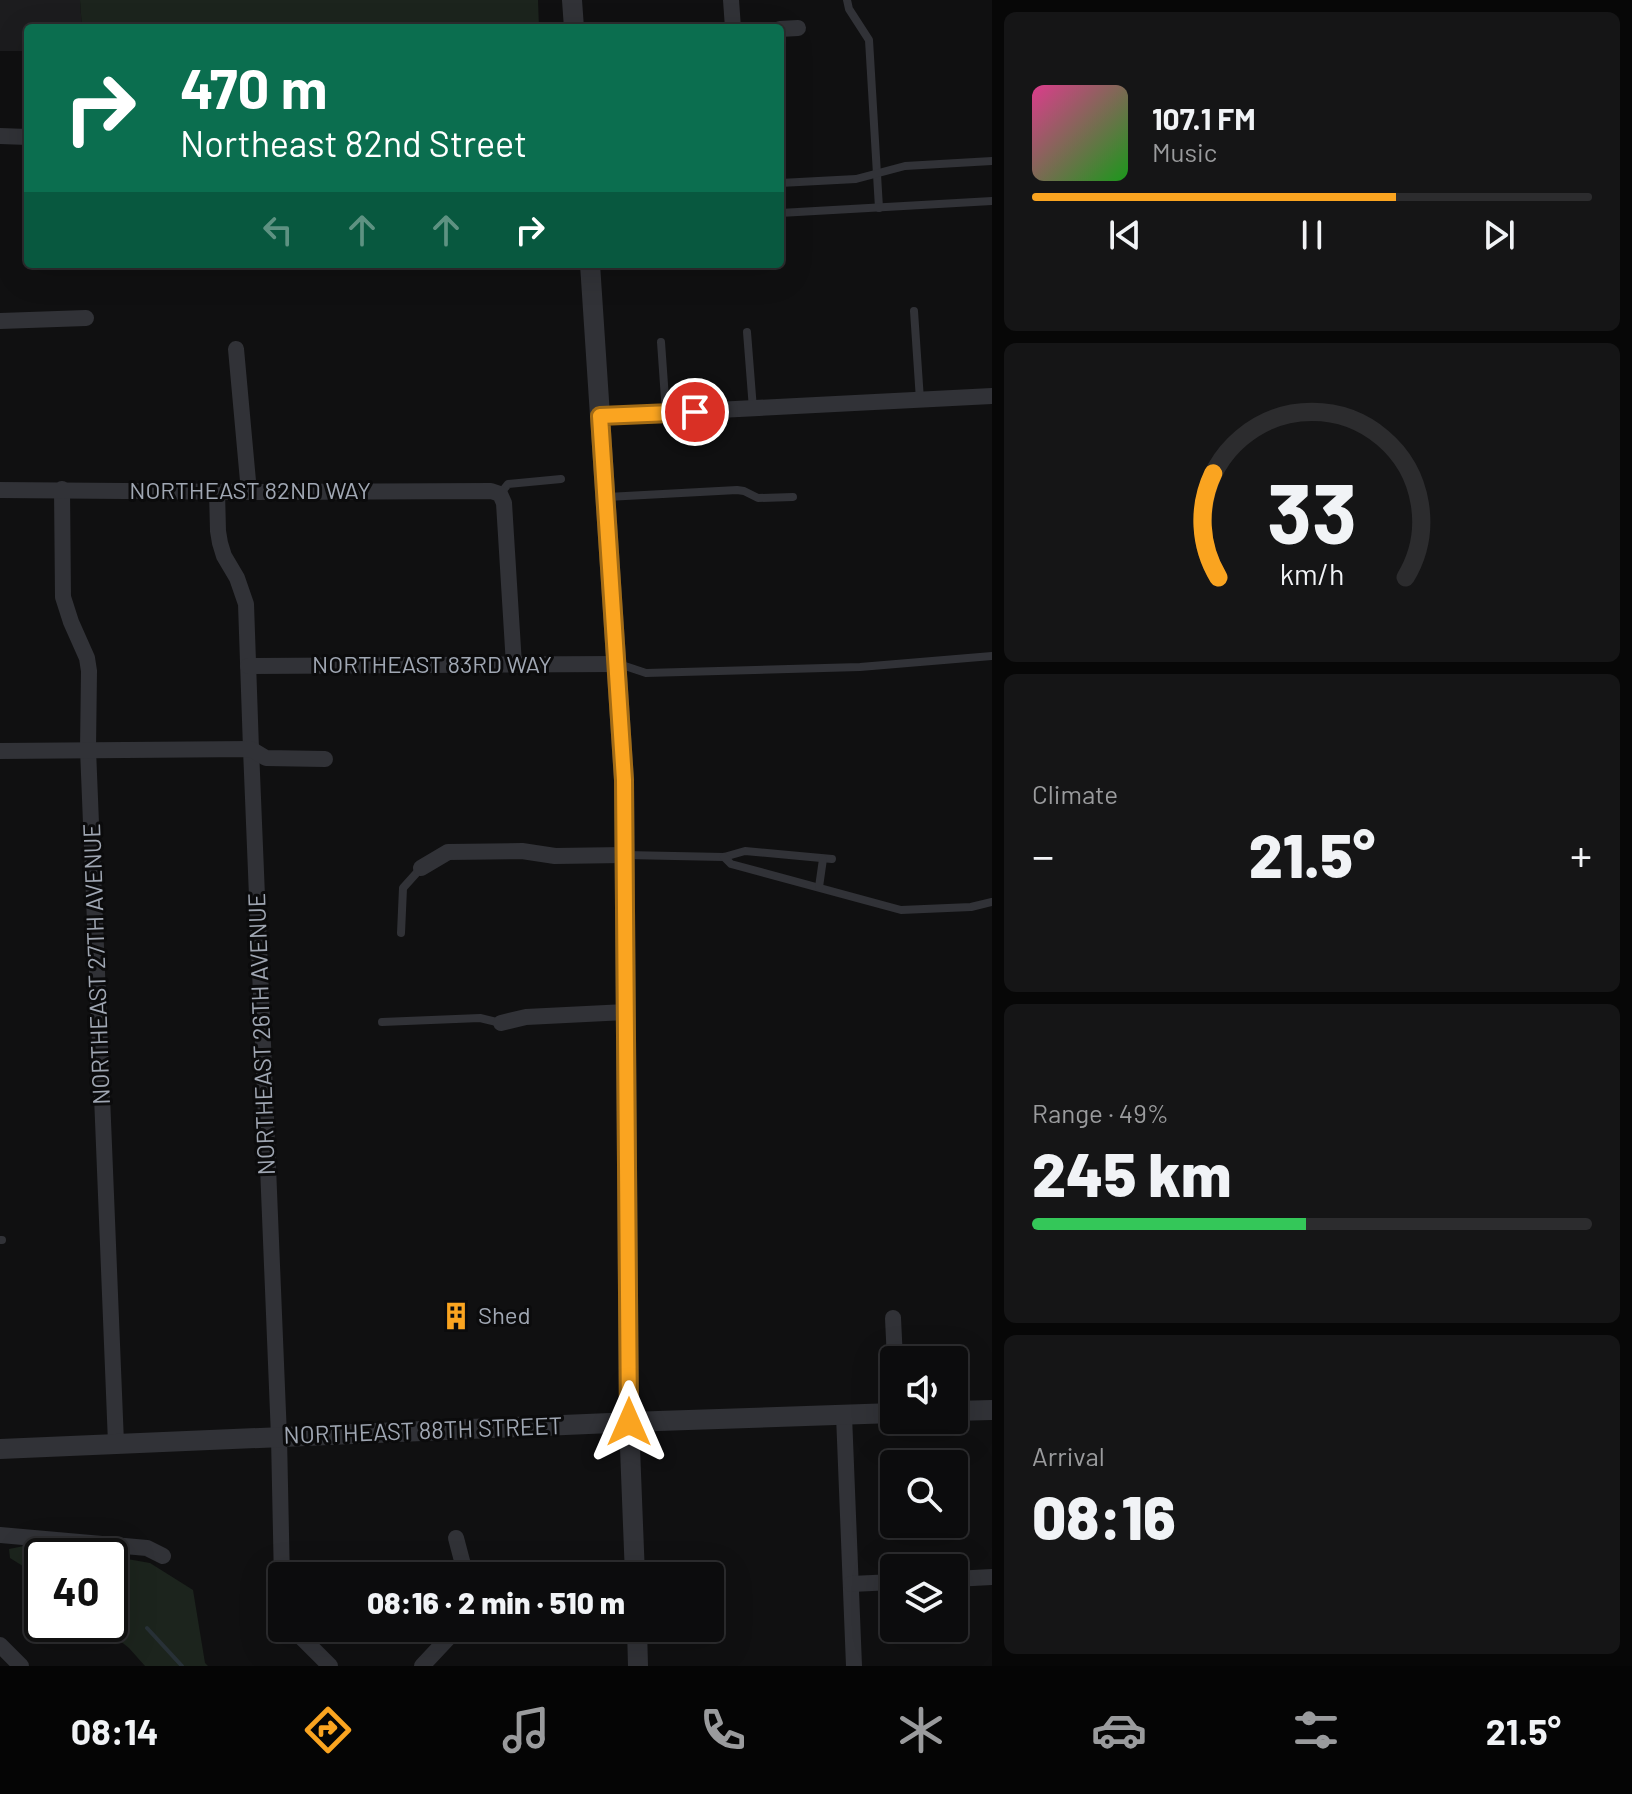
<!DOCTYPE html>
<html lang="en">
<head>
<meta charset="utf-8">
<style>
  :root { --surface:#0c0c0d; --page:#151516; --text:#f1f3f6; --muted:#9a9b9d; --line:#2c2c2e; --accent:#faa420 }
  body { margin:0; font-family:Barlow,sans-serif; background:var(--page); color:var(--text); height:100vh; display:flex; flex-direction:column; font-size:30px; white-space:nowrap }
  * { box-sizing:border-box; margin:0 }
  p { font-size:26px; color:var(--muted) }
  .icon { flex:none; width:44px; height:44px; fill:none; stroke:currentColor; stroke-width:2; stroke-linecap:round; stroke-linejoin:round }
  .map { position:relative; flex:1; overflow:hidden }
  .drawer { display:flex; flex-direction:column; gap:12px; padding:12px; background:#070707; width:640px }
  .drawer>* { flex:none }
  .banner { position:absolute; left:24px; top:24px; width:760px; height:244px; border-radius:8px; box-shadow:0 8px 32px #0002,0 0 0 2px var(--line); background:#0b6e4f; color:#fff; overflow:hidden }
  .buttons { position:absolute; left:880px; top:1346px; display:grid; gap:16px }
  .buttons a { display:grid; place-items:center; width:88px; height:88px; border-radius:8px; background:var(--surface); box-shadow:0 8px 32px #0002,0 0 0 2px var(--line); font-size:40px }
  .speed { position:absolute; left:24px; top:1538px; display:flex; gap:16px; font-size:40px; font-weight:700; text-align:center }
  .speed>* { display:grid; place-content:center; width:104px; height:104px; border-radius:50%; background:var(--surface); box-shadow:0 8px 32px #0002,0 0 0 2px var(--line); line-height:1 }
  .speed .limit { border:4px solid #111; border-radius:12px; background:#fff; color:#111 }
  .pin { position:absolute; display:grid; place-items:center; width:68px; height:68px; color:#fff; margin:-34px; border:4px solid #fff; border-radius:50%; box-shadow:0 2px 8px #0007 }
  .me { position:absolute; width:88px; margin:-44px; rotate:0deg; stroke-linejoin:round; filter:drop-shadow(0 0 6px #0008) }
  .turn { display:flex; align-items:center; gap:28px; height:168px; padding:0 24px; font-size:36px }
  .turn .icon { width:104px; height:104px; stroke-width:2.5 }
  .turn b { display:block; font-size:56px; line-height:68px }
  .lanes { display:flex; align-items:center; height:76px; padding:0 24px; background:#0003; justify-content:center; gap:40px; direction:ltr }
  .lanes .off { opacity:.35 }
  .big { font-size:60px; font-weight:800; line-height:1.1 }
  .drawer .widget { flex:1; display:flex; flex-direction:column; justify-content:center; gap:12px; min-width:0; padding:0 28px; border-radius:12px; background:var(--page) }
  .drawer .dial { align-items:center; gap:0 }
  .dial svg { height:208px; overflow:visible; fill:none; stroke:var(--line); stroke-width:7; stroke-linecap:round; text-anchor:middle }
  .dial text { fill:var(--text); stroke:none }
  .song { display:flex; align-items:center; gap:24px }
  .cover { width:96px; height:96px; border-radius:12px; background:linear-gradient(135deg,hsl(330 70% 55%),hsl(120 70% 35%)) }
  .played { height:8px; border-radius:4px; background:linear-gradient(90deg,var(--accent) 65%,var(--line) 65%) }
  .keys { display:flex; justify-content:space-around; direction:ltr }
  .heat { display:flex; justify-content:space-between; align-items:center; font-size:44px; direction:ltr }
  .charge { height:12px; border-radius:6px; background:linear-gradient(90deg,#34c759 49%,var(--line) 0) }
  .trip { position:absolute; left:268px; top:1562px; width:456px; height:80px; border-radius:8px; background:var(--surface); box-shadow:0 8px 32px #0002,0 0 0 2px var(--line); font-weight:800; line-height:80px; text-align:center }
  .tabs { display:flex; height:128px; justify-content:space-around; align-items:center; background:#050505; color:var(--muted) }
  .tabs .icon { width:56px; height:56px }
  .tabs .active { color:var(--accent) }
  .tabs b { font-size:36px; color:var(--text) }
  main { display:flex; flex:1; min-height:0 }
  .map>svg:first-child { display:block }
  .built { fill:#1c1c1e }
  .green { fill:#1c241d }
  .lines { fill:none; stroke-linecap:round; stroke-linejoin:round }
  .stream { stroke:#283137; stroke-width:4 }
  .service { stroke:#313237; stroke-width:8 }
  .minor { stroke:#313237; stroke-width:16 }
  .tertiary { stroke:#313237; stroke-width:20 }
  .route-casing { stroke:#a26b15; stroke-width:20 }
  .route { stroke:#faa420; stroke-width:14 }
  .labels { text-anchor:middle; stroke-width:6; stroke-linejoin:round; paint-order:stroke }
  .street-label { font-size:24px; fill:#a0a7b3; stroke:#0b0b0c }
  .poi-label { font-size:24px; fill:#a0a7b3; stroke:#0b0b0c; text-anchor:start }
</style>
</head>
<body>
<main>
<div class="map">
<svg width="992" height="1666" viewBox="0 0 992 1666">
  <rect width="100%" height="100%" fill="#101011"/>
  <polygon class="built" points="0,0 80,0 82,28 28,28 28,51 0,51"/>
  <g class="green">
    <polygon points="80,0 538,0 539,28 82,28"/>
    <polygon points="24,1546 99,1554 108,1556 42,1556 42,1578 10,1558 9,1549"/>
    <polygon points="110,1556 150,1563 193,1590 205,1663 208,1666 145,1666 129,1648 99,1624 110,1624"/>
  </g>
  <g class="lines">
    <polyline class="stream" points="147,1628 182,1666"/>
    <g class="service">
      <polyline points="847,0 849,9 869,40 879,208"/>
      <polyline points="780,183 856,179 905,166 992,161"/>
      <polyline points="780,213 992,201"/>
      <polyline points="914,311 920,400"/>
      <polyline points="747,332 753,409"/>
      <polyline points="661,342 666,413"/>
      <polyline points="500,494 508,484 561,479"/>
      <polyline points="607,497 737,490 744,491 758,498 793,497"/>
      <polyline points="619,664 646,673 860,667 992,656"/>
      <polyline points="625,855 724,857 745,851 832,859"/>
      <polyline points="724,857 731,864 901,910 971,907 992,902"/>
      <polyline points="819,887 823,859"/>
      <polyline points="401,933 403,888 421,868"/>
      <polyline points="382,1022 480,1018 501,1023"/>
      <polyline points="0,1240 2,1240"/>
    </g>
    <g class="minor">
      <polyline points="731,0 733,28"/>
      <polyline points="780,29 798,28"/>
      <polyline points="0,136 28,137"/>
      <polyline points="0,321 86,318"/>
      <polyline points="236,349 249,492"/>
      <polyline points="600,416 992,396"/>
      <polyline points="62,489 63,597 71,622 87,658 89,671 88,749 116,1443"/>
      <polyline points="0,490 249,492 491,491 500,494 504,503 514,665"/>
      <polyline points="217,491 218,531 220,543 224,556 237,578 246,604 251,749 279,1437 282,1582"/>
      <polyline points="248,666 617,664"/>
      <polyline points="0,751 251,749 266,758 325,759"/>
      <polyline points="421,868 448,852 522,851 555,856 624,855"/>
      <polyline points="501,1023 526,1017 626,1012"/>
      <polyline points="893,1318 895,1360"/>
      <polyline points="844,1415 854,1666"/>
      <polyline points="0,1535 147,1548 163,1556"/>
      <polyline points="456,1538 466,1576"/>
      <polyline points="954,1579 992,1577"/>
      <polyline points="851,1584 894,1582"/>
      <polyline points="292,1628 330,1666"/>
      <polyline points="0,1645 21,1666"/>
      <polyline points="422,1666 451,1635 454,1628"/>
    </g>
    <g class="tertiary">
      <polyline points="572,0 574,28"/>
      <polyline points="590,264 624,780 629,1422 635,1576"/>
      <polyline points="954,1411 992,1410"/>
      <polyline points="0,1449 658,1421 894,1413"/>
      <polyline points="637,1628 638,1666"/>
    </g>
  </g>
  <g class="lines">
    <defs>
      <polyline id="route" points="629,1422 624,780 600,416 695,412"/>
    </defs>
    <use href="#route" class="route-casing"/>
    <use href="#route" class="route"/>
  </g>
  <defs>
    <symbol id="building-bare" viewBox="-9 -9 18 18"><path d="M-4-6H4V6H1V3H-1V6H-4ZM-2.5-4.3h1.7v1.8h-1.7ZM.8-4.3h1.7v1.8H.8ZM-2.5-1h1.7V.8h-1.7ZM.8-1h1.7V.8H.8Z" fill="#faa420" stroke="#0b0b0c" stroke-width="2.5" paint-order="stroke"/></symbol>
  </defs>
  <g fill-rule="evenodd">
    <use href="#building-bare" x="436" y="1296" width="40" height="40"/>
  </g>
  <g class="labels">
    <g class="street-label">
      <text x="250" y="499">NORTHEAST 82ND WAY</text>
      <text x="432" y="673">NORTHEAST 83RD WAY</text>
      <text transform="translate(97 964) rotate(-92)" y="8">NORTHEAST 27TH AVENUE</text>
      <text transform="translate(262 1034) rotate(-92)" y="8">NORTHEAST 26TH AVENUE</text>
      <text transform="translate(423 1431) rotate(-2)" y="8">NORTHEAST 88TH STREET</text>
    </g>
    <g class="poi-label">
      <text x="478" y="1324">Shed</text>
    </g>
  </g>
</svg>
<div class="buttons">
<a><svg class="icon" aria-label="sound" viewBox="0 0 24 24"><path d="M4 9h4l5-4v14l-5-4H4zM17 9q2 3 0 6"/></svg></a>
<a><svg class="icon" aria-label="search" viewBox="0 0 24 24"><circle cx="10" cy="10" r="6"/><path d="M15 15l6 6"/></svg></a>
<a><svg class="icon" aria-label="layers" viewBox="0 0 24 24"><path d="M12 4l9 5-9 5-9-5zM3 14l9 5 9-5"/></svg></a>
</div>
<div class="speed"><div class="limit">40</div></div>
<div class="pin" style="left:695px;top:412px;background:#d93025"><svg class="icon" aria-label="arrive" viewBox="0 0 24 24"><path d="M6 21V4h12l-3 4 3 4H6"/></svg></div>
<svg class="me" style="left:629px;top:1422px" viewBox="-20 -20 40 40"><path d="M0-17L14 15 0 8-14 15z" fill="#faa420" stroke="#fff" stroke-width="4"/></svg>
<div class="trip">08:16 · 2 min · 510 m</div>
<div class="banner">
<div class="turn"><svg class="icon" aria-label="right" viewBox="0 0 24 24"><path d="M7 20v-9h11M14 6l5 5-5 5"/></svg><div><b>470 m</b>Northeast 82nd Street</div></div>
<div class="lanes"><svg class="icon off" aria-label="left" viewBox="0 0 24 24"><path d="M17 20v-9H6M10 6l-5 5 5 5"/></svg><svg class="icon off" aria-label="ahead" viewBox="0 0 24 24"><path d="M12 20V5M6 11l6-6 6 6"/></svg><svg class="icon off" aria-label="ahead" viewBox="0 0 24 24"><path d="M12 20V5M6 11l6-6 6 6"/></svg><svg class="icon" aria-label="right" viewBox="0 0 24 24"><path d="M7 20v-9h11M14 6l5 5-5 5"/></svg></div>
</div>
</div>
<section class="drawer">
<div class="widget">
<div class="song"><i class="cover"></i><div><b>107.1 FM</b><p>Music</p></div></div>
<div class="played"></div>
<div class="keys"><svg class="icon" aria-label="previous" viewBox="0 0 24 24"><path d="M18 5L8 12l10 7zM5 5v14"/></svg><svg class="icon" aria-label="pause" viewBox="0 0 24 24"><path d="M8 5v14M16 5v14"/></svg><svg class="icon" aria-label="next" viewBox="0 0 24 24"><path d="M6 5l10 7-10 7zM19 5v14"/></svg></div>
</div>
<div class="widget dial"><svg viewBox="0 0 100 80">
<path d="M14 69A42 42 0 1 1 86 69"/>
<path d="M14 69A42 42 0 0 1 12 29" stroke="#faa420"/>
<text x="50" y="56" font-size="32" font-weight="700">33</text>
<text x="50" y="72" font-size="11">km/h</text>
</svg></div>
<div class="widget"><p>Climate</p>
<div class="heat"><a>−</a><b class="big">21.5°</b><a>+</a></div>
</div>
<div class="widget"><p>Range · 49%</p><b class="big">245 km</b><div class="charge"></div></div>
<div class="widget"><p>Arrival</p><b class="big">08:16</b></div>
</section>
</main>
<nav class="tabs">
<b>08:14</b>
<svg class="icon active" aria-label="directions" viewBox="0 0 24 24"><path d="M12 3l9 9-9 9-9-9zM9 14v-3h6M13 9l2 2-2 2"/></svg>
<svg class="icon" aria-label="music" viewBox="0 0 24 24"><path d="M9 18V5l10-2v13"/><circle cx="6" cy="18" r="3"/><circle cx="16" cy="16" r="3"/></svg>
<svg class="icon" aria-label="phone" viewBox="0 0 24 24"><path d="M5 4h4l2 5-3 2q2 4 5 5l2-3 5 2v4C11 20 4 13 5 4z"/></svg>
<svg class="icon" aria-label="climate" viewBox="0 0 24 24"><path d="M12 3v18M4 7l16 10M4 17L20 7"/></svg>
<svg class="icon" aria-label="car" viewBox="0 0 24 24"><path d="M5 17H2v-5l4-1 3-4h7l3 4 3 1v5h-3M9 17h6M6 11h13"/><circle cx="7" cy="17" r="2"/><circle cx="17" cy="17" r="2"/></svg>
<svg class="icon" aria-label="filters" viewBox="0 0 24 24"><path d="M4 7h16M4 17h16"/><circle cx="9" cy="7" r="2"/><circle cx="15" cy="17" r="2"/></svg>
<b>21.5°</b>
</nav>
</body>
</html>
